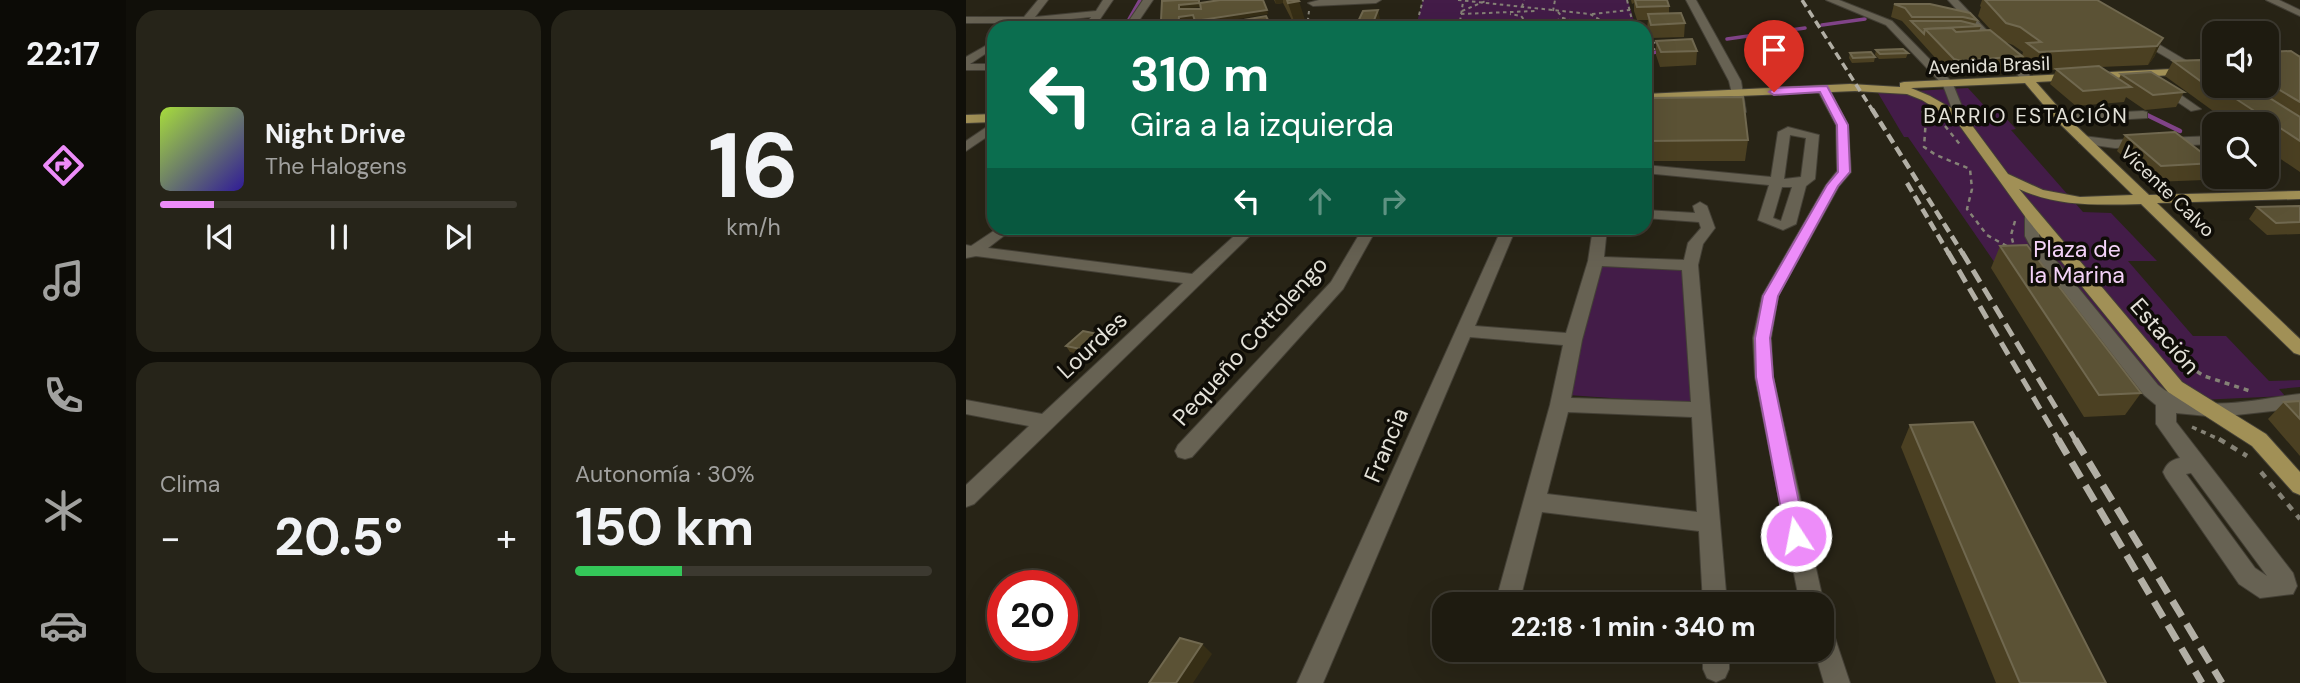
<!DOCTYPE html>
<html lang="es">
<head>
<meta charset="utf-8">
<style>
  :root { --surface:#1e1b10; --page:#262419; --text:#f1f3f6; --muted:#a1a19f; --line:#3c3930; --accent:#ed8cf9 }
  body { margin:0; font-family:"DM Sans",sans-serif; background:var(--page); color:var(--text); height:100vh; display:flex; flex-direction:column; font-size:26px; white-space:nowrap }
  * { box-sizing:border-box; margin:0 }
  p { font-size:23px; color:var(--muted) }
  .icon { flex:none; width:38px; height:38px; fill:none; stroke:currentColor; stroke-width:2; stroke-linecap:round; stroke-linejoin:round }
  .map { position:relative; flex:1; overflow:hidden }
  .side { display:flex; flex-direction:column; gap:10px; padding:10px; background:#100f09; width:840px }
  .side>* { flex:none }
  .guide { position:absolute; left:21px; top:21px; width:665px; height:214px; border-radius:21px; box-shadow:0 7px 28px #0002,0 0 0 2px var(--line); background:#0b6e4f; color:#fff; overflow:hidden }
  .fabs { position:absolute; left:1236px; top:21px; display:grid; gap:14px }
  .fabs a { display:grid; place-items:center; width:77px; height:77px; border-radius:14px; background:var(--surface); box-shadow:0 7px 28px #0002,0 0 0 2px var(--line); font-size:35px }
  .speed { position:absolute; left:21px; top:570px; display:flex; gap:14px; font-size:35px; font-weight:700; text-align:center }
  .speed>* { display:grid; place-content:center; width:91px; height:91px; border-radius:50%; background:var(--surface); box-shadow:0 7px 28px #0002,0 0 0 2px var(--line); line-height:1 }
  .speed .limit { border:10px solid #d22; background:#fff; color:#111 }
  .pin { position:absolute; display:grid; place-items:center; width:60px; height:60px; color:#fff; margin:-72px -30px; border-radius:50% 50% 50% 0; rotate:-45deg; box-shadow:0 0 7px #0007 }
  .pin .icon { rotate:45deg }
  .me { position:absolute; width:77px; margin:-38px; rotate:349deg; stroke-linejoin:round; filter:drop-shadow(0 0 5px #0008) }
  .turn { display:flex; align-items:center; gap:24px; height:147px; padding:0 28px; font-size:32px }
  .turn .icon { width:91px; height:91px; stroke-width:2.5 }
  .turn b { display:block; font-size:49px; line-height:60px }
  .lanes { display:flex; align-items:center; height:66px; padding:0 28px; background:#0003; justify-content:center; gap:35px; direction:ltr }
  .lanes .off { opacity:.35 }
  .big { font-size:52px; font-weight:700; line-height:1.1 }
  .side .card { flex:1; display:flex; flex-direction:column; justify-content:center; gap:10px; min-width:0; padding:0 24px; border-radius:21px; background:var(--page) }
  .side .dial { align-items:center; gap:0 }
  .dial b { font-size:91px; line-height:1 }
  .song { display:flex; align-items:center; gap:21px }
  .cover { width:84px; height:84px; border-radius:10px; background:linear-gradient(135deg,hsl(80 70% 55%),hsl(250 70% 35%)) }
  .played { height:7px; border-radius:4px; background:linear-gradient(90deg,var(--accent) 15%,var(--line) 15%) }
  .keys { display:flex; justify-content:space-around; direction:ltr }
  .heat { display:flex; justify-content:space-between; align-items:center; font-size:38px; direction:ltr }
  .charge { height:10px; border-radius:5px; background:linear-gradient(90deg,#34c759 30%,var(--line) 0) }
  .side .tiles { flex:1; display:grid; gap:10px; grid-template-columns:repeat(2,1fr) }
  .trip { position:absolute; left:466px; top:592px; width:402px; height:70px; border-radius:21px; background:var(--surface); box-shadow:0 7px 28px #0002,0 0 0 2px var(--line); font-weight:700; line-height:70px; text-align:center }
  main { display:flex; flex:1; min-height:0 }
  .tab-bar { display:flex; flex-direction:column; width:126px; justify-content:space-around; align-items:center; background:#0c0b06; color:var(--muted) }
  .tab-bar .icon { width:49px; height:49px }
  .tab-bar .active { color:var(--accent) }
  .tab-bar b { font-size:32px; color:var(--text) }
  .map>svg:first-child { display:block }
  .green { fill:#431c48 }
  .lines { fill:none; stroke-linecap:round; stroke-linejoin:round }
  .stream-far1 { stroke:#804388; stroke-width:3.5 }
  .stream { stroke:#804388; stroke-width:4.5 }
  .minor-casing { stroke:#444036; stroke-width:2 }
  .major-casing { stroke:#444036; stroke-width:2 }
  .path-far3 { stroke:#858276; stroke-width:2; stroke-dasharray:3.5 3.5; stroke-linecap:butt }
  .path-far2 { stroke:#858276; stroke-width:2.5; stroke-dasharray:4.5 4.5; stroke-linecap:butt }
  .path-far1 { stroke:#858276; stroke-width:3.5; stroke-dasharray:5 5; stroke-linecap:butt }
  .path { stroke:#858276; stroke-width:4.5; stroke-dasharray:7 7; stroke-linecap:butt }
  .minor { fill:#676253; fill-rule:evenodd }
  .major { fill:#a19056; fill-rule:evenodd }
  .rail-far3 { stroke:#b2afa5; stroke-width:3.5; stroke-dasharray:8 4.5; stroke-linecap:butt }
  .rail-far2 { stroke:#b2afa5; stroke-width:4.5; stroke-dasharray:10 5; stroke-linecap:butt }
  .rail-far1 { stroke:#b2afa5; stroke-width:5; stroke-dasharray:14 7; stroke-linecap:butt }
  .rail { stroke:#b2afa5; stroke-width:7; stroke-dasharray:18 9; stroke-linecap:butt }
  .wall { fill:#4b4022; fill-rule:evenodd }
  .shaded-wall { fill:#362e15 }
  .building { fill:#5b5235; stroke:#70684f; stroke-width:2 }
  .route { fill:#ed8cf9; stroke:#9a5ba2; stroke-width:2 }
  .labels { text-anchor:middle; stroke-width:7; stroke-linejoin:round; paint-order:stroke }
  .far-street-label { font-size:19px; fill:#e4e2d9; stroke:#0f0d07 }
  .far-neighbourhood-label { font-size:21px; letter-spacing:2px; fill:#e4e2d9; stroke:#0f0d07 }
  .park-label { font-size:23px; fill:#f4d2f8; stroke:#0f0d07 }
  .street-label { font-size:23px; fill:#e4e2d9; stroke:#0f0d07 }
</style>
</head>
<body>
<main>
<nav class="tab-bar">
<b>22:17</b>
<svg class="icon active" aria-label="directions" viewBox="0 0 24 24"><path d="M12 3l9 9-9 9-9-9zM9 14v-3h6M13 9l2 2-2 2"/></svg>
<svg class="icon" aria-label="music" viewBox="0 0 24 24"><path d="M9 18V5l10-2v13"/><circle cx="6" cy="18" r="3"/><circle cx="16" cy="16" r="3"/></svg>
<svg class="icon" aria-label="phone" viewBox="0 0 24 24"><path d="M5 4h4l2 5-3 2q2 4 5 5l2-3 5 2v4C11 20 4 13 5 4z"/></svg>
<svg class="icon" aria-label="climate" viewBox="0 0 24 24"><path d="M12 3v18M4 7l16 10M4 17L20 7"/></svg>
<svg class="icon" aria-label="car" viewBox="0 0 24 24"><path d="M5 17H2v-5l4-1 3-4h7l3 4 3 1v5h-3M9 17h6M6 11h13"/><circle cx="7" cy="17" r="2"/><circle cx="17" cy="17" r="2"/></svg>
</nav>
<section class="side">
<div class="tiles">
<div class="card">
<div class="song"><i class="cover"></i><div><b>Night Drive</b><p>The Halogens</p></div></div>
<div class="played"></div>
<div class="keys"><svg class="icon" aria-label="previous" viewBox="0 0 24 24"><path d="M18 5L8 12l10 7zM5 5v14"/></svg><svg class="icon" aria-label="pause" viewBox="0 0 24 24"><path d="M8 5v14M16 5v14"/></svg><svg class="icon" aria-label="next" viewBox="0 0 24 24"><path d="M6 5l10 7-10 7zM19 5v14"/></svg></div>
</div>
<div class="card dial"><b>16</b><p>km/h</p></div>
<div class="card"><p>Clima</p>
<div class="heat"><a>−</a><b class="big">20.5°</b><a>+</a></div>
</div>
<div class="card"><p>Autonomía · 30%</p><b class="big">150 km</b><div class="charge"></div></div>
</div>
</section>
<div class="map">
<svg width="1334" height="683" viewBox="0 0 1334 683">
  <rect width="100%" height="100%" fill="#282416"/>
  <g class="green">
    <polygon points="457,0 662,0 670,28 416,28 451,22"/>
    <polygon points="1002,88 1024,112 1034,112 1050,129 1045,130 1117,212 1145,213 1191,261 1162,261 1227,336 1260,336 1303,381 1334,380 1334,387 1313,389 1319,396 1234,400 1194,388 1143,388 1031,266 942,137 938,137 912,93"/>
    <polygon points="632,264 720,266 730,404 602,395"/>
  </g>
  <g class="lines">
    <g class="stream-far1">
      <polyline points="856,25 899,19"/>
      <polyline points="158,28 174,0"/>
      <polyline points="761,39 839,28"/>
      <polyline points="679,54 697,51"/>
    </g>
    <g class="stream">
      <polyline points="1179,114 1214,131"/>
      <polyline points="1245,152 1248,154"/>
      <polyline points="1292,177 1297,179"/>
    </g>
    <defs>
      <g id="minor">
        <polygon points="72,0 82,0 69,17 130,11 137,0 147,0 128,28 118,28 125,17 64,23 57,28 52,25 54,23 0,23 0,17 58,17"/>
        <polygon points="177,0 187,0 168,28 158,28"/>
        <polygon points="353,0 415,0 410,3 347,6 342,3"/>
        <polygon points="720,0 730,0 775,81 780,112 770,110 763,81"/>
        <polygon points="860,0 873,0 926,21 986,82 1001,119 999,122 991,122 977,85 920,25"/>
        <polygon points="982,0 992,0 1067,79 1067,83 1059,83"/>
        <polygon points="1300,0 1313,0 1334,10 1334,16"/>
        <polygon points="453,22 455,24 450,27 358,28 363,25"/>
        <polygon points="1169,35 1177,35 1248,77 1248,85 1169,39"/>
        <polygon points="28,41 28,48 4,64 28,64 28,70 0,70 0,57"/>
        <polygon points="1191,84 1199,84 1235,109 1225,111 1191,88"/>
        <polygon points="857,86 863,89 882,125 885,172 873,186 812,296 805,338 807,377 858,604 856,609 856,604 834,604 789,377 787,338 796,296 860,185 871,171 870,125 851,89"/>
        <polygon points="1177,111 1181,112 1181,118 1096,123 1090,119 1096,115"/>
        <polygon points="28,122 28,132 0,151 0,141"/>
        <path d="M 822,127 L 853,135 L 849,179 L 840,186 L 830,224 L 817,230 L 792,220 L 803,185 L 679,173 L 679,165 L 805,177 L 812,132 ZM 824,135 L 840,138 L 835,177 L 818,179 ZM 816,187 L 826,187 L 815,221 L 807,218 Z"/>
        <polygon points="1117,136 1149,140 1248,136 1248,144 1149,148 1113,143 1113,137"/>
        <path d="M 734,202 L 741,206 L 749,228 L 737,244 L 732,265 L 761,604 L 737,604 L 733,531 L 576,512 L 553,604 L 529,604 L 584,405 L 597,345 L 504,337 L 357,683 L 331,683 L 536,228 L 550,228 L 509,326 L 600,333 L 622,261 L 627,228 L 641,228 L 638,257 L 718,260 L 722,243 L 735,228 L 733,222 L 679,218 L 679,210 L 729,213 L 727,206 ZM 636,266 L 716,270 L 725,402 L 605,398 L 616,340 ZM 602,412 L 726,417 L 731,512 L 581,494 Z"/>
        <path d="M 1066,212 L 1073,216 L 1073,236 L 1082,251 L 1192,385 C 1230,417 1289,399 1334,394 L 1334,408 L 1252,417 L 1210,413 L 1210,422 L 1327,573 L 1331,586 L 1327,594 L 1294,598 L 1273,584 L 1200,478 L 1197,472 C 1201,463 1205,460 1214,458 L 1190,424 L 1190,405 L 1178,395 L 1068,253 L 1059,236 L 1059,216 ZM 1225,473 L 1301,576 L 1289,568 L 1220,474 Z"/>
        <polygon points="32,228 48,228 22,248 226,274 277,228 292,228 8,504 0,507 0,485 63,426 0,414 0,400 76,414 217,283 10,256 0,258 0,245 5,246"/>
        <polygon points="397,228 411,228 377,289 226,457 219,459 212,457 209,451 212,445 365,282"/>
        <polygon points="856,623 865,626 884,683 858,683 848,649 856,649"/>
        <polygon points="737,649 763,649 763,669 759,678 750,682 741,678 737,669"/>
      </g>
      <g id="major">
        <path d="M 1248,67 L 1248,73 L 1070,82 L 1100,116 L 1183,195 L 1334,191 L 1334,199 L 1191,203 L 1334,339 L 1334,355 L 1328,353 L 1175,204 C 1133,205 1092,207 1053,189 L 1216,382 L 1300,434 L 1334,472 L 1334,495 L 1327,492 L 1286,446 L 1202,392 L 1061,219 L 991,122 L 956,100 L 941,94 L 889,91 L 679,100 L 679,94 L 884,84 L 934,87 L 934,83 L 938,82 ZM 1059,83 L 1092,122 L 1167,195 L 1114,197 L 1077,190 L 1042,174 L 999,116 L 964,96 L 945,88 Z"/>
        <polygon points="28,114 28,122 0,123 0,115"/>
      </g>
    </defs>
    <use href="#minor" class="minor-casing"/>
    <use href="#major" class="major-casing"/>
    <g class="path-far3">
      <polyline points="492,0 624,14 648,28"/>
      <polyline points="661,0 668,28"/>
      <polyline points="556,7 558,0"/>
      <polyline points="343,11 342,19 351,26"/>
      <polyline points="496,11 522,0"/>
      <polyline points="587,11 589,0"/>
      <polyline points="592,12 597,18 630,28"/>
      <polyline points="495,14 570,11"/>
      <polyline points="626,14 664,10"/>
      <polyline points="453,15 457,0"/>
      <polyline points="559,21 561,28"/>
      <polyline points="493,28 497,2"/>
      <polyline points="542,28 559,21 555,16 544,14"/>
      <polyline points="570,28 597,18 598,28"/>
      <polyline points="611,28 617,22"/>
      <polyline points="679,42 694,43"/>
      <polyline points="679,51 694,48"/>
    </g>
    <g class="path-far2">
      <polyline points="956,111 960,118 958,147 970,155 1004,169 1006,189 1001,209 1021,235 1044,248"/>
      <polyline points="979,126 996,147"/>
      <polyline points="1049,221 1045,235 1049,250"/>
    </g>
    <g class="path-far1">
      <polyline points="1206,355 1238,376 1284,391"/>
      <polyline points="1226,427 1257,441"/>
    </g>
    <g class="path">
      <polyline points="1253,439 1281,456"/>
      <polyline points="1295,472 1334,519"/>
    </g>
    <use href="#minor" class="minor"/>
    <use href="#major" class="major"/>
    <polyline class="rail-far3" points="836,0 907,111"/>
    <g class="rail-far2">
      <polyline points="906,109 997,254"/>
      <polyline points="941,183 983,254"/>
    </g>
    <g class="rail-far1">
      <polyline points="982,252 1093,441"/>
      <polyline points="996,252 1110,441"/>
    </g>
    <g class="rail">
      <polyline points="1092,439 1236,683"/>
      <polyline points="1109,439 1256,683"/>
    </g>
  </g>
  <g class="wall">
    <polygon points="308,0 332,0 339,22 343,21 344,26 342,27 318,28 318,26 328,24 317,3 310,4"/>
    <polygon points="665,0 701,0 703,6 703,13 719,23 718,37 685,38 681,28 682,20 671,20 668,11 668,3 666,4"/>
    <path d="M 1016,0 L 1131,0 L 1197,38 L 1188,57 L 1182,65 L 1134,67 L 1153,79 L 1155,74 L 1218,92 L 1210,107 L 1179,110 L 1160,97 L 1158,102 L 1110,106 L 1084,84 L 1090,70 L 1066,71 L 1054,62 L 1051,71 L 990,76 L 983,73 L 936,21 L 925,17 L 928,4 L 964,4 L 1011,20 L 1009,25 L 1015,26 L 1013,31 L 1026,31 L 1012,16 L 1015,7 L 1014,6 ZM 1039,42 L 1047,45 L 1057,52 L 1056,56 Z"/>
    <polygon points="690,41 731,51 730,65 694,67 690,55"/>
    <polygon points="910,50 942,53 940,58 913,59 909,55"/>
    <polygon points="1300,52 1334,55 1334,172 1300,149 1300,124 1265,124 1199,76 1207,61 1248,86 1300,86"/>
    <polygon points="884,53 909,57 908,62 886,63 883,58"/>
    <polygon points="679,98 782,140 779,161 679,161"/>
    <polygon points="1159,135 1248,162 1248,166 1239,180 1186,182 1151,151"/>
    <polygon points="1334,206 1334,234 1301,235 1283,219 1291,207"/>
    <polygon points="1034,246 1175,393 1159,415 1118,417 1025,268"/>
    <polygon points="136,340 119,355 104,352 100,346"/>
    <polygon points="1334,401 1334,456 1302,419 1318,402"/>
    <polygon points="944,425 1140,683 1030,683 935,447"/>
  </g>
  <g class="shaded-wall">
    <polygon points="233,0 234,3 235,7 213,9 213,5"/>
    <polygon points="309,0 317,0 317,3 310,4"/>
    <polygon points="321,0 333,1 340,23 343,21 344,26 341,28 330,27"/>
    <polygon points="301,10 302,14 230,26 229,21"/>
    <polygon points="412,10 416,28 405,28"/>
    <polygon points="227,15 229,19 215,21 214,28 212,28 213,17"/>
    <polygon points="303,22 305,28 270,28"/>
    <polygon points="1197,38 1188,57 1182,65 1191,46"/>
    <polygon points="132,334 136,340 119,355 114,349"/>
    <polygon points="236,644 246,654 227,683 210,683"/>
  </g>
  <g class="building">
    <polygon points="213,0 233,0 233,3 213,5 213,9 235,9 234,3 254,0 297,0 301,10 229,21 227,15 213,17 212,28 189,28 190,21 195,20 196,1"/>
    <polygon points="321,0 332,0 333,1 322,3"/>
    <polygon points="669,0 701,0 703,6 671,7"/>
    <polygon points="1019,0 1131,0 1197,38 1191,46 1073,52 1061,43 1075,42 1054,27 1040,23"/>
    <polygon points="928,4 964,4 1004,13 1011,20 997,17 946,17 939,8"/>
    <polygon points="412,10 405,28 389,28 397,11"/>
    <polygon points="715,13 719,23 685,25 682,14"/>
    <polygon points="300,16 303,22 270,28 231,28"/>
    <polygon points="343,21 337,25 343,28 330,28 333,25 329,28 324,28 318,26"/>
    <polygon points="945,21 995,21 1015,26 959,29 958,34"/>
    <polygon points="528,26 528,28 498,28 499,27"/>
    <polygon points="986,28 990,32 1024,30 1056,56 995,61 988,59 959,29"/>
    <polygon points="726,39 731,51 695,52 690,41"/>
    <polygon points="937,49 942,53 914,54 910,50"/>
    <polygon points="1325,51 1334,57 1334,102 1300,82 1300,66 1302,66 1300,64 1303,64 1303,60 1300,59 1300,52"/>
    <polygon points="905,52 909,57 887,58 884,53"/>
    <polygon points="1235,60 1248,68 1248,86 1275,86 1282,90 1258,91 1255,96 1207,61"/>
    <polygon points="1133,66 1165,87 1117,91 1090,69"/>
    <polygon points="1185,72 1218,92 1187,95 1155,74"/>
    <polygon points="1291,90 1334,117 1334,141 1258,91"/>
    <polygon points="777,97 782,140 679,141 679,98"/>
    <polygon points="1209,132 1248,162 1248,163 1195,166 1159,135"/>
    <polygon points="1334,206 1334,222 1310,223 1291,207"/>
    <polygon points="1061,245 1175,393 1133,395 1034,246"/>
    <polygon points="117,331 132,334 114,349 100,346"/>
    <polygon points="1334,401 1334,419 1318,402"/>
    <polygon points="1007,422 1140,683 1054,683 944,425"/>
    <polygon points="214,638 236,644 210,683 183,683"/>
  </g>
  <polygon class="route" points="861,86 882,125 884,172 872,186 812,296 804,338 807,377 840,536 837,543 830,545 823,543 820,536 790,377 789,338 797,296 861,185 872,172 871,125 854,92 808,95 803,92 808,88"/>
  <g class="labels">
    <g class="far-street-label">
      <text transform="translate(1023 65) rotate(-2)" y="7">Avenida Brasil</text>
      <text transform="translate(1202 191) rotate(44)" y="7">Vicente Calvo</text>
    </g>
    <g class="far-neighbourhood-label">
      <text x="1060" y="123">BARRIO ESTACIÓN</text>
    </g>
    <g class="park-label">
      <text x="1111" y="257">Plaza de<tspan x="1111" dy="26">la Marina</tspan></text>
    </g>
    <g class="street-label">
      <text transform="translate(1199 336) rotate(49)" y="8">Estación</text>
      <text transform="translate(284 341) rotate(-48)" y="8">Pequeño Cottolengo</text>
      <text transform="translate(126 345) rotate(-43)" y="8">Lourdes</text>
      <text transform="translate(420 445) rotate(-67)" y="8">Francia</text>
    </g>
  </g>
</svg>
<div class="fabs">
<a><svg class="icon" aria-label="sound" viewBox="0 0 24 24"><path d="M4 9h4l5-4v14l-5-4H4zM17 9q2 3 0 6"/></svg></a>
<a><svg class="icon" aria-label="search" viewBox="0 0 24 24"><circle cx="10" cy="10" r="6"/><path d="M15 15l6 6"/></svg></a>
</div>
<div class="speed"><div class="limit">20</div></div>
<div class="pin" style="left:808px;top:92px;background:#d93025"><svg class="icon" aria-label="arrive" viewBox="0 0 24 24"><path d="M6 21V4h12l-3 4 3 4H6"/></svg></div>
<svg class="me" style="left:830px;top:536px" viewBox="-20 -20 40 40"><circle r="17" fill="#ed8cf9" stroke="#fff" stroke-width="3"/><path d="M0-11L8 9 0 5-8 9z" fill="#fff"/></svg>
<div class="trip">22:18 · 1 min · 340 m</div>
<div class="guide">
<div class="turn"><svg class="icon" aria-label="left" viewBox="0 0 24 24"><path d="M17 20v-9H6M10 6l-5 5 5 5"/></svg><div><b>310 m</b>Gira a la izquierda</div></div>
<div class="lanes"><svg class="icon" aria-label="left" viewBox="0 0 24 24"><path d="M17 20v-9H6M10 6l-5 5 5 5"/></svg><svg class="icon off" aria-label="ahead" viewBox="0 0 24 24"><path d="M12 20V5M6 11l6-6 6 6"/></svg><svg class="icon off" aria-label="right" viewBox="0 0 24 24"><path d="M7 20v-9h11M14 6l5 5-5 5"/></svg></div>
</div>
</div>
</main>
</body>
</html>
